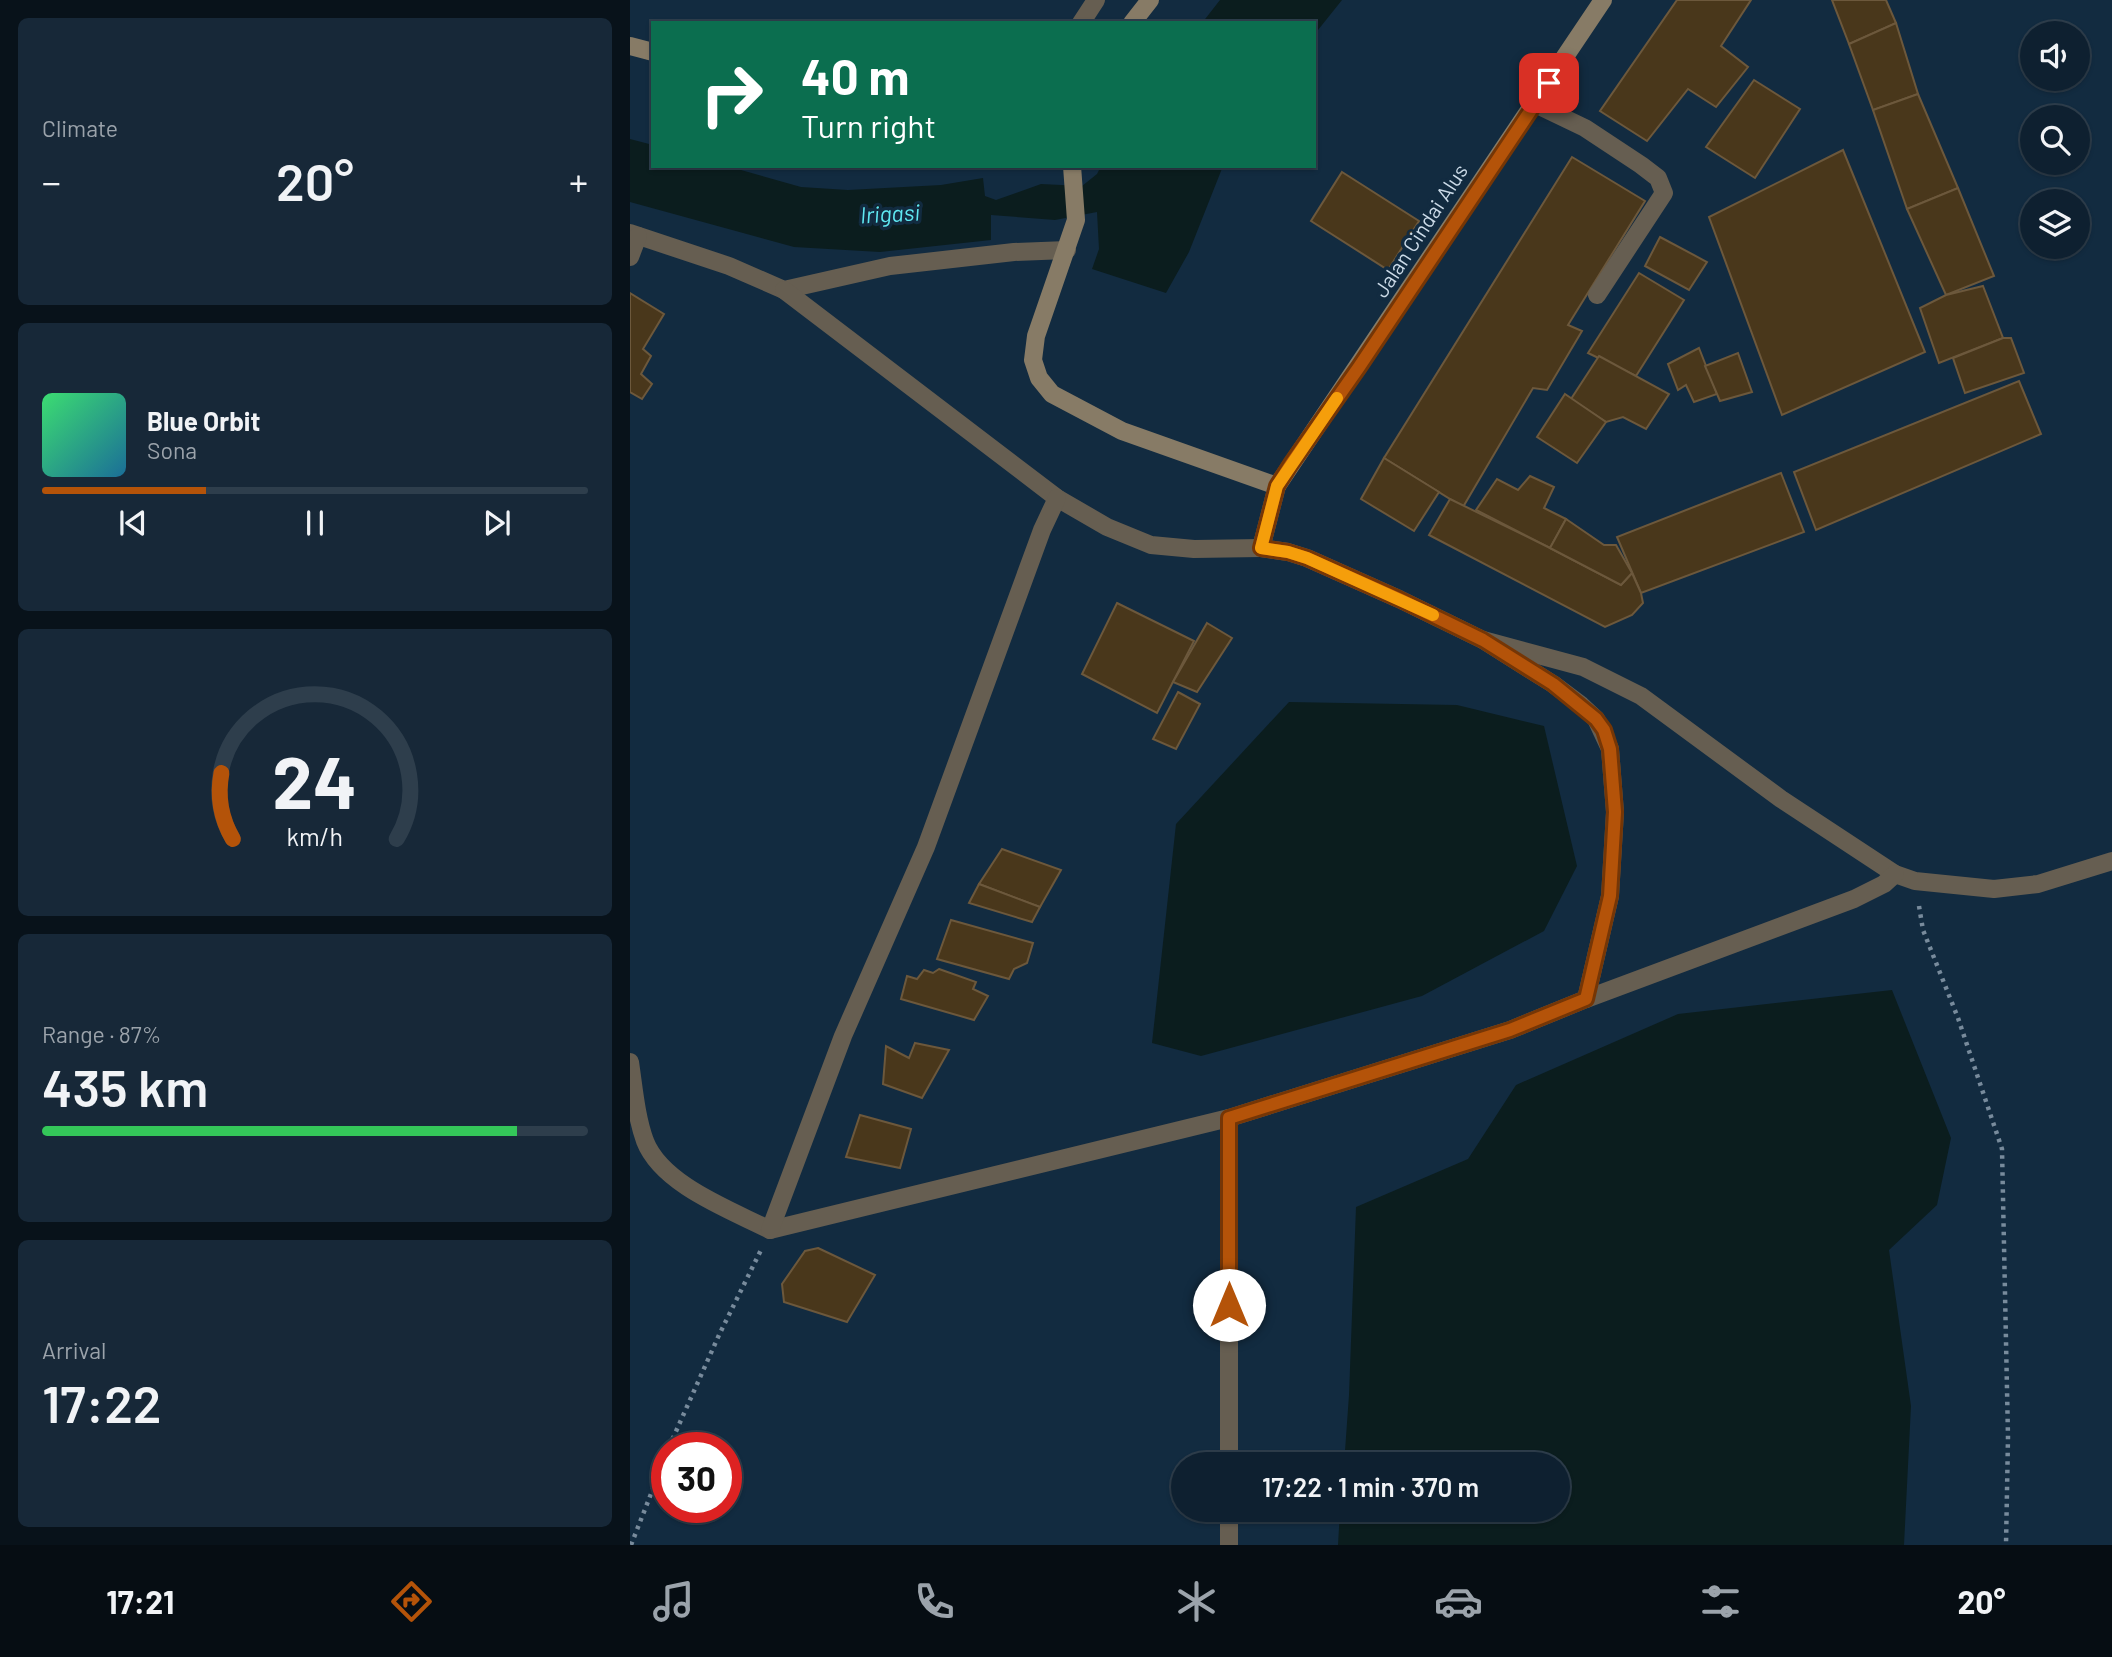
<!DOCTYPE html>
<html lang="en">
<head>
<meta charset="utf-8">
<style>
  :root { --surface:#0e2030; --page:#172838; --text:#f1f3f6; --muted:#9ba3ab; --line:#2e3e4c; --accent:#b45309 }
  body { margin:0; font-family:Barlow,sans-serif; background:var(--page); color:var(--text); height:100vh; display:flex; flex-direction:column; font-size:26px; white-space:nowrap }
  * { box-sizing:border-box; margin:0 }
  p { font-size:23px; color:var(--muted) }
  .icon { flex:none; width:38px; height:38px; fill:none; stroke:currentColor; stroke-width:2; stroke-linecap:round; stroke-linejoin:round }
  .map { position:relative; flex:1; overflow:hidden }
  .drawer { display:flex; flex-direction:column; gap:18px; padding:18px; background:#08121a; width:630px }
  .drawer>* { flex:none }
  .top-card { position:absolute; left:21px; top:21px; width:665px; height:147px; border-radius:0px; box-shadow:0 2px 5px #0004,0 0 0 2px var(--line); background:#0b6e4f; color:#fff; overflow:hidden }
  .controls { position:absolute; left:1390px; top:21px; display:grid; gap:14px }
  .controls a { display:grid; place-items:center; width:70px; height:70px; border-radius:50%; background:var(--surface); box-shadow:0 2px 5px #0004,0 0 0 2px var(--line); font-size:35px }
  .speed { position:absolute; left:21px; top:1432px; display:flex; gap:14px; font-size:35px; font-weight:700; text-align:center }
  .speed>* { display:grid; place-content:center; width:91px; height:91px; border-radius:50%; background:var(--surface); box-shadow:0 2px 5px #0004,0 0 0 2px var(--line); line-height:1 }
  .speed .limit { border:10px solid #d22; background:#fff; color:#111 }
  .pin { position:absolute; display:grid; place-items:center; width:60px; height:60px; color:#fff; margin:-30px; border-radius:14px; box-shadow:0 4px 10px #0006 }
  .me { position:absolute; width:77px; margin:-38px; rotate:0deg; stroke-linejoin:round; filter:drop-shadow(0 0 5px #0008) }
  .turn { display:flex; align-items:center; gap:24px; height:147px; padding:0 35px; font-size:32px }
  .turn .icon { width:91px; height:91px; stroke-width:2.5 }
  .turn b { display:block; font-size:49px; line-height:60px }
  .big { font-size:52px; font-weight:600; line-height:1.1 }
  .drawer .widget { flex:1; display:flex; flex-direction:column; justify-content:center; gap:10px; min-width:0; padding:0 24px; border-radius:10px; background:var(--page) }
  .drawer .dial { align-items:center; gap:0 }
  .dial svg { height:182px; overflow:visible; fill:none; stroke:var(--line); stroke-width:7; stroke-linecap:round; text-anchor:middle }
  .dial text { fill:var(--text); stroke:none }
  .song { display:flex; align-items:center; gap:21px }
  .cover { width:84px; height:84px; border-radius:10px; background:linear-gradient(135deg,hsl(140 70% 55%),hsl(200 70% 35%)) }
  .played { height:7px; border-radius:4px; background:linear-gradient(90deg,var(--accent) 30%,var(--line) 30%) }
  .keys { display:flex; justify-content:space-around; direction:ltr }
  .heat { display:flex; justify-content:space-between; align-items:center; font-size:38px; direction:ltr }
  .charge { height:10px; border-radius:5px; background:linear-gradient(90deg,#34c759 87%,var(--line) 0) }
  .trip { position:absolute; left:541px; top:1452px; width:399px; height:70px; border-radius:35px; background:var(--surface); box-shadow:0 2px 5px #0004,0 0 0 2px var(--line); font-weight:600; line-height:70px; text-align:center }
  .dock { display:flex; height:112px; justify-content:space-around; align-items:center; background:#060d13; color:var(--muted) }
  .dock .icon { width:49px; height:49px }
  .dock .selected { color:var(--accent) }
  .dock b { font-size:32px; color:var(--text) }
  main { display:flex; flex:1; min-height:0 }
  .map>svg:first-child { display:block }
  .water { fill:#0b1d1e }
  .building { fill:#49371b; stroke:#6c583c; stroke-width:2 }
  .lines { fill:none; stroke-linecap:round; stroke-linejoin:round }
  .path { stroke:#788b9c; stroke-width:4.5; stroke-dasharray:3.5 5; stroke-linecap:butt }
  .lane { stroke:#665e51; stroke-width:18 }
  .street { stroke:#665e51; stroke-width:18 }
  .secondary { stroke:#877b66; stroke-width:18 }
  .route-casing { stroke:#753606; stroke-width:18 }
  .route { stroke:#b45309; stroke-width:12 }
  .slow { stroke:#f59e0b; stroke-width:12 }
  .labels { text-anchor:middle; stroke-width:7; stroke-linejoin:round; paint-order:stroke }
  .street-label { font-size:21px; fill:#ccdbe8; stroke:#122b40 }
  .water-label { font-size:23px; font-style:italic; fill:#5fe8f2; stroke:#122b40 }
</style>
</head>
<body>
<main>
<section class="drawer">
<div class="widget"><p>Climate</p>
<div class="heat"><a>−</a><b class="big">20°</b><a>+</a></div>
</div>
<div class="widget">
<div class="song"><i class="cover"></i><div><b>Blue Orbit</b><p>Sona</p></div></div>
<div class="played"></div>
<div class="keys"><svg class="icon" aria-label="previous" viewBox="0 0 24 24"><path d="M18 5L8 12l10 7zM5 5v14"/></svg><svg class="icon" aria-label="pause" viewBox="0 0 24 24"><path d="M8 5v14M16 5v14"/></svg><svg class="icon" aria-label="next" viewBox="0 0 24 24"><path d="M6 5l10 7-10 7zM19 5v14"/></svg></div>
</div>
<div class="widget dial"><svg viewBox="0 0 100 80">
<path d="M14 69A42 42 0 1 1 86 69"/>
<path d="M14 69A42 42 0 0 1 9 40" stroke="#b45309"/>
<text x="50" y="56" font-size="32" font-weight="700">24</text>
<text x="50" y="72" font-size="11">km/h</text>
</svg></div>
<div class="widget"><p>Range · 87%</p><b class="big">435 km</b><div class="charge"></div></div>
<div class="widget"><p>Arrival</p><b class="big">17:22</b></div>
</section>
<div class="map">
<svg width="1482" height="1545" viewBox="0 0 1482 1545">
  <rect width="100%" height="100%" fill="#122b40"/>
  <g class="water">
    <polygon points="590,0 712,0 684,35 684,23 572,23"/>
    <polygon points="0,139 23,145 23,166 97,166 171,187 218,190 311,185 353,178 355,196 366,200 411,184 452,186 467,174 471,166 593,166 559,252 536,293 462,269 469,249 467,212 425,220 361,215 361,240 250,252 164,247 0,202"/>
    <polygon points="659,702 827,705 914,726 947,866 914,931 792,996 571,1056 522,1043 546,824"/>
    <polygon points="1262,990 1321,1138 1307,1205 1259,1250 1281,1406 1274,1545 708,1545 710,1510 928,1510 928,1465 714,1465 719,1395 726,1207 838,1159 886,1085 1048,1014"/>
  </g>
  <g class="building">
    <polygon points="1047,0 1121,0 1091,46 1118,67 1086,107 1058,89 1017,141 970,111"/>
    <polygon points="1202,0 1256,0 1266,23 1219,44"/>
    <polygon points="1266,23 1288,94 1243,110 1219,44"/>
    <polygon points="1124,80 1170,109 1125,178 1076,147"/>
    <polygon points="1288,94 1328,188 1277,209 1243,110"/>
    <polygon points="1213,150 1295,352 1152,415 1079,217"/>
    <polygon points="942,157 1015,201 938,325 952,331 917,390 903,388 833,507 754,458"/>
    <polygon points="712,172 789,221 758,270 681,221"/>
    <polygon points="1328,188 1364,276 1316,295 1277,209"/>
    <polygon points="1030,237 1077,262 1059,290 1015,266"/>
    <polygon points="1009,273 1054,300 1006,376 958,353"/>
    <polygon points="1353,286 1373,338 1309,363 1290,308 1316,295"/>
    <polygon points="0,293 34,314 13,349 21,356 11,374 22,384 12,399 0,392"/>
    <polygon points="1373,338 1381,338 1394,373 1335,393 1323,358"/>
    <polygon points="1069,348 1087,394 1064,402 1056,385 1048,390 1038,364"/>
    <polygon points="1108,353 1122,392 1090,401 1075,366"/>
    <polygon points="969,356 1039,394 1016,429 993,417 976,422 941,399"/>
    <polygon points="1389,381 1411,434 1186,530 1164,472"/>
    <polygon points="935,394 976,422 947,463 907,437"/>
    <polygon points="754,458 809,492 784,531 731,499"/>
    <polygon points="1151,473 1174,532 1011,593 987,537"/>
    <polygon points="900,476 924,487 914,508 936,519 920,548 846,510 867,479 888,490"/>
    <polygon points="820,499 920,548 991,585 1002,573 1011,593 1013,603 1002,615 975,627 799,535"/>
    <polygon points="936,519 974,545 986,545 1002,573 991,585 920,548"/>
    <polygon points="487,603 564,641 527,713 452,674"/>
    <polygon points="577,623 602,638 567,692 543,682"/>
    <polygon points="548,692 570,704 546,749 523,739"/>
    <polygon points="372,849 431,870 410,907 349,884"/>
    <polygon points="349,884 410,907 402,922 339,903"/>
    <polygon points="321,920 403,943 397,963 384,969 379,979 307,959"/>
    <polygon points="309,969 346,982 343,989 358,996 344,1020 271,999 277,976 287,979 294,970 303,973"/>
    <polygon points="285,1043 319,1050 292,1098 253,1084 256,1046 279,1058"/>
    <polygon points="230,1115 281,1129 270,1168 216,1157"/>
    <polygon points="188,1248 245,1275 217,1322 154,1302 152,1284 175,1251"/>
  </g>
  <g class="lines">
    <g class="path">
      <polyline points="1289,906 1293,930 1328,1018 1372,1149 1378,1437 1376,1545"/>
      <polyline points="39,1447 89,1335 131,1250"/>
      <polyline points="1,1545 37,1453"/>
    </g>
    <polyline class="lane" points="905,104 955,128 1011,165 1028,178 1034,193 967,295"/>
    <g class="street">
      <polyline points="451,23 466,0"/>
      <polyline points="0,233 99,266 154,290 260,266 384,252 437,250"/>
      <polyline points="0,257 8,236"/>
      <polyline points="154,290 427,498 477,527 521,545 564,549 631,548"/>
      <polyline points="647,486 631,548 658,552 677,558 769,599 853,640 953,667 1011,696 1151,799 1265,874 1285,881 1364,889 1408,884 1482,861"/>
      <polyline points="956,999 1224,899 1254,884 1265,874"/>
      <path d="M 0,1062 C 4,1089 6,1116 15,1141 C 32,1185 101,1210 140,1230 L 599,1118 L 880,1030 L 956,999 L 980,896 L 985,812 L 980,749 L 966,719 L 951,705 L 923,684 L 853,640"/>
      <polyline points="599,1118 599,1465"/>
      <polyline points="140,1230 213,1036 296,847 412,530 427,498"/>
      <polyline points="599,1510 599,1545"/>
    </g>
    <g class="secondary">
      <polyline points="502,23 520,0"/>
      <polyline points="0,46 23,52"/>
      <polyline points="442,166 446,220 406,336 403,360 409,378 422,394 492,431 647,486 973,0"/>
    </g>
  </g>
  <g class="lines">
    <defs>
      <polyline id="route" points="599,1305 599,1118 880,1030 956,999 980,896 985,812 980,749 974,730 966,719 923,684 853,640 769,599 677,558 658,552 631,548 647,486 661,464 729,367 919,83"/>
    </defs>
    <use href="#route" class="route-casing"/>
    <use href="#route" class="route"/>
    <polyline class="slow" points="707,398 647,486 631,548 658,552 677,558 803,615"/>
  </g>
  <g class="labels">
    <g class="street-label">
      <text transform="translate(791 231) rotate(-57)" y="7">Jalan Cindai Alus</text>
    </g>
    <g class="water-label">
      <text transform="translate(260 214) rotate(-3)" y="8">Irigasi</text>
    </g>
  </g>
</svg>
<div class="controls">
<a><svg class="icon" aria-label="sound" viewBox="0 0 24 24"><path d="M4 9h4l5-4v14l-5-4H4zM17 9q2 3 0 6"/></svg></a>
<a><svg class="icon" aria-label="search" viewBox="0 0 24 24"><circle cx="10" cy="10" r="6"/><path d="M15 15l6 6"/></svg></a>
<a><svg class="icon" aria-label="layers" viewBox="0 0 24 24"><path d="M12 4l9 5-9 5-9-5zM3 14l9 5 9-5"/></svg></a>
</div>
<div class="speed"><div class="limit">30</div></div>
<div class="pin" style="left:919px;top:83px;background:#d93025"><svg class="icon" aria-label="arrive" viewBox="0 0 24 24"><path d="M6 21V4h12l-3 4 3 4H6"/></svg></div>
<svg class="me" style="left:599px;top:1305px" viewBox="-20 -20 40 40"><circle r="19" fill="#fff"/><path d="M0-13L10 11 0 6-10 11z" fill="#b45309"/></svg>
<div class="trip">17:22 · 1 min · 370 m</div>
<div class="top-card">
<div class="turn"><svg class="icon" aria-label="right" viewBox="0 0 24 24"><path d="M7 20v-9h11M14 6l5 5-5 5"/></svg><div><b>40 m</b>Turn right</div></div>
</div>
</div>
</main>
<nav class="dock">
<b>17:21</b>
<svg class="icon selected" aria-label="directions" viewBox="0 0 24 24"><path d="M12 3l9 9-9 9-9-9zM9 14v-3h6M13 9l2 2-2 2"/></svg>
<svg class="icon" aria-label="music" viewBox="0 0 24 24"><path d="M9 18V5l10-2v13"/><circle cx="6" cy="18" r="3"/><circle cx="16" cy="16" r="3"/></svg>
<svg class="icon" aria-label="phone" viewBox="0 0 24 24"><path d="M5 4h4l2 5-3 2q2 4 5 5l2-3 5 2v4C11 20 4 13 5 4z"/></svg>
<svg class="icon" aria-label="climate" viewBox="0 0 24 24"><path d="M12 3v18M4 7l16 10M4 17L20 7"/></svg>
<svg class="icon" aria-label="car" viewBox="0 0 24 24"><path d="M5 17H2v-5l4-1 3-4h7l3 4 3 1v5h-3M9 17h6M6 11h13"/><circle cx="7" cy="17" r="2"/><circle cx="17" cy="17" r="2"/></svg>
<svg class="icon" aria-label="filters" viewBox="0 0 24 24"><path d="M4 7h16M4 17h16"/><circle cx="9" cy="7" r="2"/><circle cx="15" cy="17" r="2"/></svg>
<b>20°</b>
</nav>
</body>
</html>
